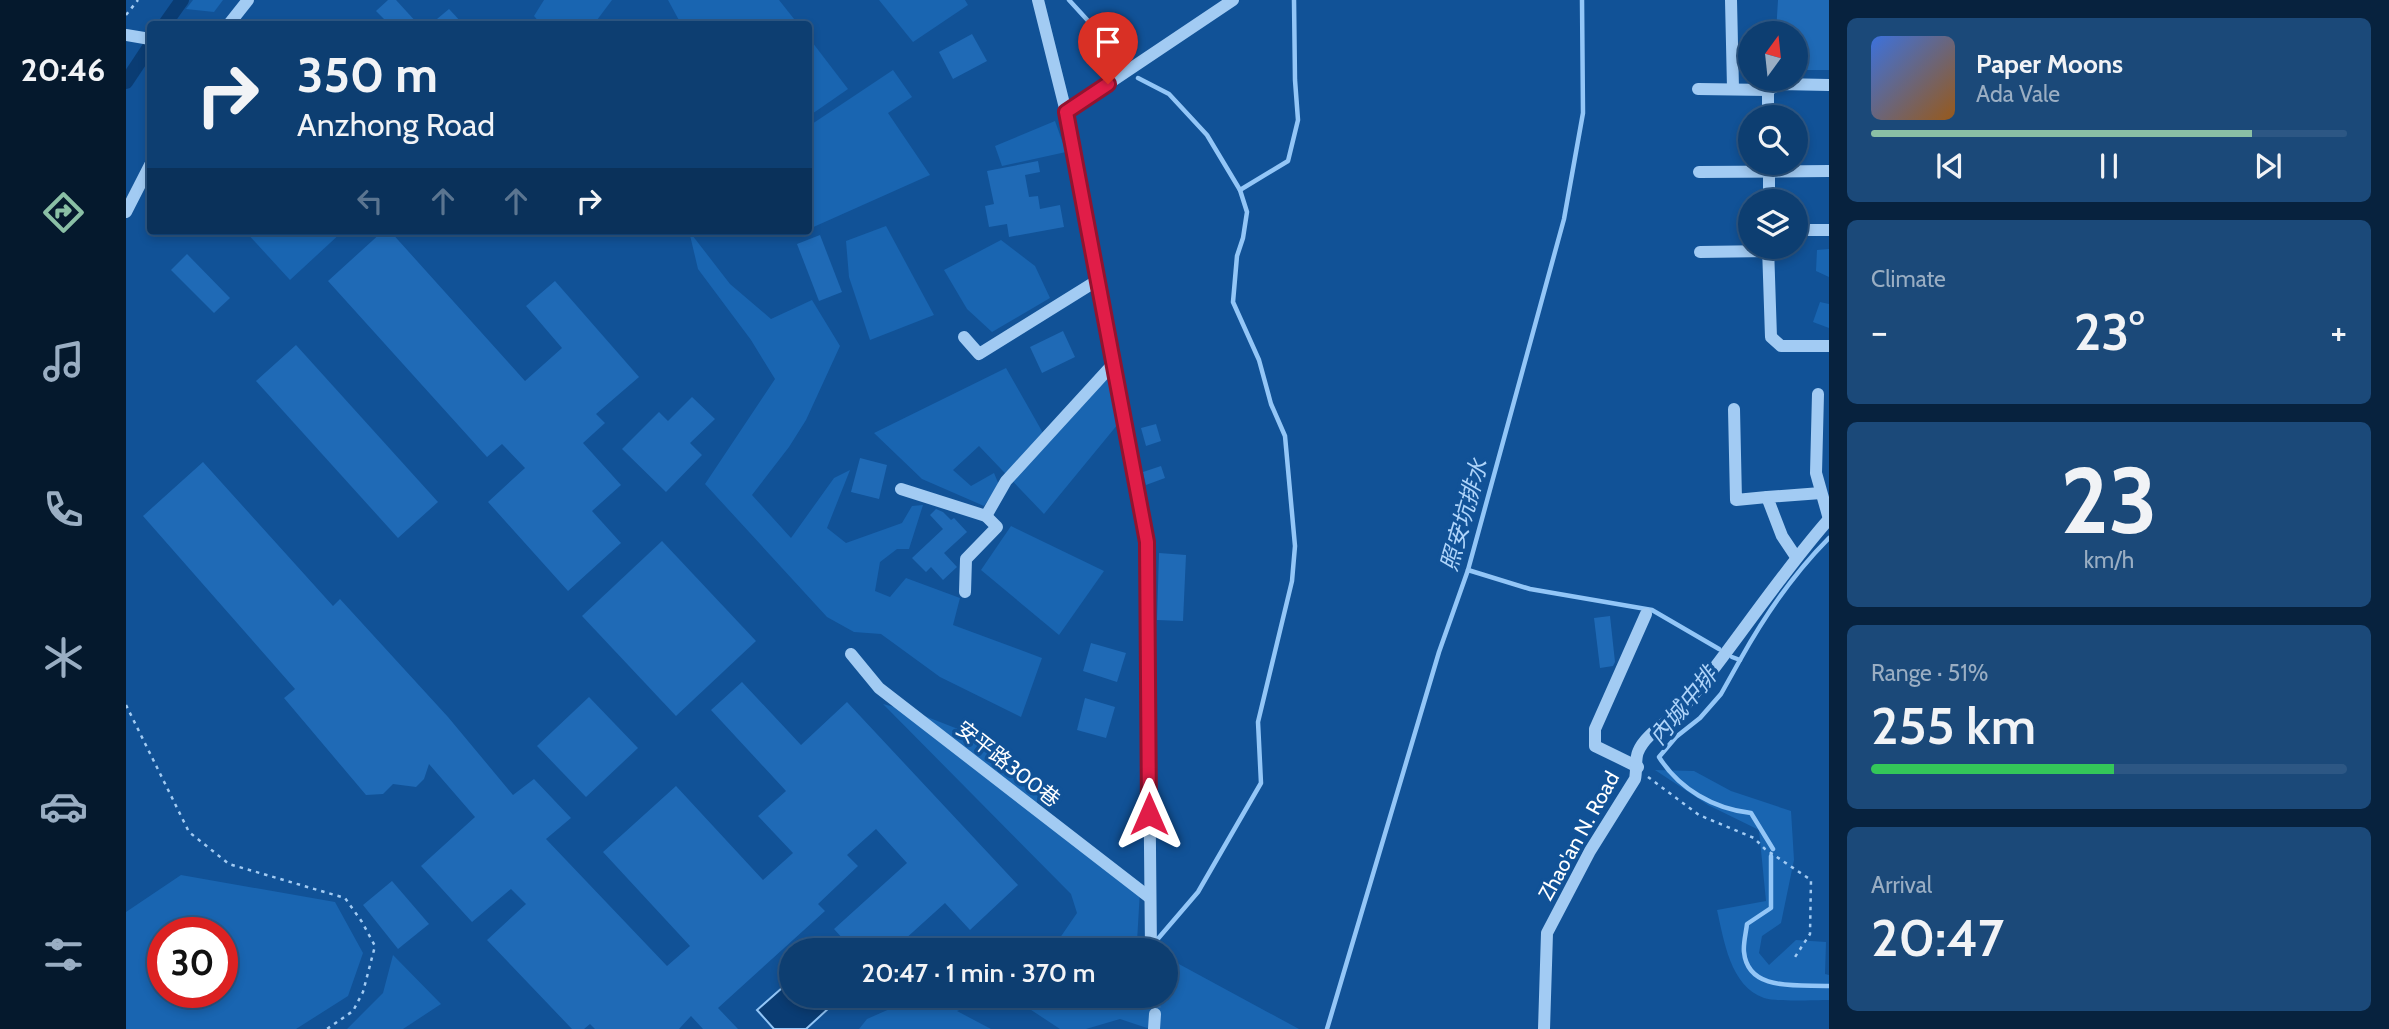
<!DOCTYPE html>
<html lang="en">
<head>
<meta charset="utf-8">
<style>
  :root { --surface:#0d3e71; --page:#1b4979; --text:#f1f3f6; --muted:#9aaec3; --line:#2d5784; --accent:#8abfa5 }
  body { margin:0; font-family:Cabin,"Noto Sans TC",sans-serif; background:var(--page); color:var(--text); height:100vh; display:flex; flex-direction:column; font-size:26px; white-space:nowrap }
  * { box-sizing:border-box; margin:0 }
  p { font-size:23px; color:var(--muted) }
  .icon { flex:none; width:38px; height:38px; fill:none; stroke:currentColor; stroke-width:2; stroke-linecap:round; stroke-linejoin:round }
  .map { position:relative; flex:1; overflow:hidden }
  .drawer { display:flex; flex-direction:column; gap:18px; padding:18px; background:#07223e; width:560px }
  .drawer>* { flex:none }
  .top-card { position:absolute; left:21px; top:21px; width:665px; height:214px; border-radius:7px; box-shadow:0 4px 10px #0003,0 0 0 2px var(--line); background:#0d3e71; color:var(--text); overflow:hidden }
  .needle { width:46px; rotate:15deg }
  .fabs { position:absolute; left:1612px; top:21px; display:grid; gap:14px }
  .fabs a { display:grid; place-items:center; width:70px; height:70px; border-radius:50%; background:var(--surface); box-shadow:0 4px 10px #0003,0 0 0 2px var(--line); font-size:35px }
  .speed { position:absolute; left:21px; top:917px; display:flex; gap:14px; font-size:35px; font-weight:700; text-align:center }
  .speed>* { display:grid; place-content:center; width:91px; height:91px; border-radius:50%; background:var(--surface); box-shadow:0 4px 10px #0003,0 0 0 2px var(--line); line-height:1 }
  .speed .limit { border:10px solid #d22; background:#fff; color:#111 }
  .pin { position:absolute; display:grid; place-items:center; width:60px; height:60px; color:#fff; margin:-72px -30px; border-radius:50% 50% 50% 0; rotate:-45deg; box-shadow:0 0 7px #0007 }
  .pin .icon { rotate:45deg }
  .me { position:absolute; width:77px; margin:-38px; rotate:0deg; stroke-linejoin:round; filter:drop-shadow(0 0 5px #0008) }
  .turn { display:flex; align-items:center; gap:24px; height:147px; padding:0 35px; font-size:32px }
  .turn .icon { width:91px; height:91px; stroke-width:2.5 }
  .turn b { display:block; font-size:49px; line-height:60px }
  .lanes { display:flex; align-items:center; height:66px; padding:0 35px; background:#0003; justify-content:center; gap:35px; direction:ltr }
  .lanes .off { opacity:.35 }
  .big { font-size:52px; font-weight:600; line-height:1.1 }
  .drawer .tile { flex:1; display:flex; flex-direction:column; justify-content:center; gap:10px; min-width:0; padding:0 24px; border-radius:10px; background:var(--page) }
  .drawer .dial { align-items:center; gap:0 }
  .dial b { font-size:91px; line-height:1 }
  .song { display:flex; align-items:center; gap:21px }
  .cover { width:84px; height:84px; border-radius:10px; background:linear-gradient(135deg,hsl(220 70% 55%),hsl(30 70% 35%)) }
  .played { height:7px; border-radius:4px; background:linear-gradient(90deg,var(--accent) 80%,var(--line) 80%) }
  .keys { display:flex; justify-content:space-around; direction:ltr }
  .heat { display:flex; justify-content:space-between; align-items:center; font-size:38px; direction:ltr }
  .charge { height:10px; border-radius:5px; background:linear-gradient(90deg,#34c759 51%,var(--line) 0) }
  .trip { position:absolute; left:653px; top:938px; width:399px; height:70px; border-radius:35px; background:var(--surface); box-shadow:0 4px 10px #0003,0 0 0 2px var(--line); font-weight:600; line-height:70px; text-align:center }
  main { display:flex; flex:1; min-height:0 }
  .dock { display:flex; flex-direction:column; width:126px; justify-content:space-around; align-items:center; background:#05192d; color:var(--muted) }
  .dock .icon { width:49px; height:49px }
  .dock .active { color:var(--accent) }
  .dock b { font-size:32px; color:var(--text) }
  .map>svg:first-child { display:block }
  .green { fill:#1965b1; fill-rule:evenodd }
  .water { fill:#0a3c73; stroke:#93c6f7; stroke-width:2 }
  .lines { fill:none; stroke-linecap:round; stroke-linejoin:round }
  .stream { stroke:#93c6f7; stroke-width:4.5 }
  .canal { stroke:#0a3c73; stroke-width:14 }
  .building { fill:#1f6ab6 }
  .minor-tunnel { stroke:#356ca7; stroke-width:12; stroke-dasharray:12 6; stroke-linecap:butt }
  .path { stroke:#a2cbf3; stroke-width:2.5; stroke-dasharray:3.5 5; stroke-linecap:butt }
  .minor { stroke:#a2cbf3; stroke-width:12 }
  .route-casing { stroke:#92132f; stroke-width:18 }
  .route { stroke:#e11d48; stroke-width:12 }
  .labels { text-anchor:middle; stroke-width:7; stroke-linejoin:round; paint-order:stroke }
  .street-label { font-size:21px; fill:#fff; stroke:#115297 }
  .water-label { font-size:23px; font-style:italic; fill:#aed4fa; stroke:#115297 }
</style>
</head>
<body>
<main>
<nav class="dock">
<b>20:46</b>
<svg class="icon active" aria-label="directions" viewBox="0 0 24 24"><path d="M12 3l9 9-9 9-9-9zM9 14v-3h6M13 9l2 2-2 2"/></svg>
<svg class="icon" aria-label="music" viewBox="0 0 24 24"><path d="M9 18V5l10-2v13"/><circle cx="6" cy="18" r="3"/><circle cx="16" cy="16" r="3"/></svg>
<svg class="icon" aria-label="phone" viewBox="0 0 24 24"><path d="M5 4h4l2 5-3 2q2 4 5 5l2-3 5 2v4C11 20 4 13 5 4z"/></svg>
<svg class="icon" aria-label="climate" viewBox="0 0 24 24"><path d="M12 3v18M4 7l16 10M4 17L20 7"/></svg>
<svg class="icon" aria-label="car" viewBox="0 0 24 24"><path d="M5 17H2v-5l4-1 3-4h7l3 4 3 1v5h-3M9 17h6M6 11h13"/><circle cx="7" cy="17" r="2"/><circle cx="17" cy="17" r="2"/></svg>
<svg class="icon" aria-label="filters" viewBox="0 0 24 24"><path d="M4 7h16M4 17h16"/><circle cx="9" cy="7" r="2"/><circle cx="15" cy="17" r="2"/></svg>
</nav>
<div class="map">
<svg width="1703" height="1029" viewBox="0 0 1703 1029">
  <rect width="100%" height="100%" fill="#115297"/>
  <g class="green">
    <polygon points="67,0 97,0 88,12 60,9"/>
    <polygon points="418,0 486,0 468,24 415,24 408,16"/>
    <polygon points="542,0 653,0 672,24 555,24"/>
    <polygon points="753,0 839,0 842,5 787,42"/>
    <polygon points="683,38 722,89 683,116 682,116"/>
    <polygon points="767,70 786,97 762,113 804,175 683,229 683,126"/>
    <polygon points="929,121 940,152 876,166 869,146"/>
    <polygon points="760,226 808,315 744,340 723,277 720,241"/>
    <polygon points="119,231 217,231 164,280"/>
    <polygon points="563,231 604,284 645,319 686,300 714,346 680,420 663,447 626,495 665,538 708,478 724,470 701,528 720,543 776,523 786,506 797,505 783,549 771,549 754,562 749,591 764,597 780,578 834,598 827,625 916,658 895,717 814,677 755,634 728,632 701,617 579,484 649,379 625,340 572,269"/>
    <polygon points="875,240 909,266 924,298 866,332 841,309 818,270"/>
    <polygon points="1703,249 1703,277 1690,271 1691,250"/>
    <polygon points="1694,302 1703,304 1703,328 1687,322"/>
    <polygon points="880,368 917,433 981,376 992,424 918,514 853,446 827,470 845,486 868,473 873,485 858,506 796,479 748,433"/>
    <polygon points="885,526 978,571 933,635 855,570"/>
    <polygon points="757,704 791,713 878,747 919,787 909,805 1014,890 1011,942 1026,950 914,950 927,948 951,913 945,894"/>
    <path d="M 1529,770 L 1568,771 L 1605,791 L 1665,811 L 1668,860 L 1655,923 L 1636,936 L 1633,953 L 1643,965 L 1670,940 L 1700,942 L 1699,974 L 1703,975 L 1703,1000 C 1688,1000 1650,1002 1638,998 C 1604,986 1598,940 1591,910 L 1640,901 L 1633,830 L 1582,805 Z"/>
    <path d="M 55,875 L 209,902 L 237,953 L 222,996 L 170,1029 L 0,1029 L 0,912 ZM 37,933 L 96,933 L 96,992 L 37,992 Z"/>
    <polygon points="267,955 315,1004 277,1029 221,1029 257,993"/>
    <polygon points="1040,957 1173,1029 1024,1029 994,1019 960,1029 934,1029 884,996 1040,996"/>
    <polygon points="793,996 864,996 831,1011 865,1029 733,1029 741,1019"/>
  </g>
  <polygon class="water" points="665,980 665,996 716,996 680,1029 648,1029 631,1010"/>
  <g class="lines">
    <g class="stream">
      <polyline points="943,0 997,59"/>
      <polyline points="1012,78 1043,94 1081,135 1114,190 1121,212 1117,238 1111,256 1107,302 1133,360 1145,404 1159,436 1169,546 1166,581 1132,722 1135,783 1072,892 1030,941"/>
      <polyline points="1114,190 1162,161 1172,120 1169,80 1168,0"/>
      <polyline points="1342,570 1404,589 1526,610 1593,649"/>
      <path d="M 1606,657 L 1614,660 L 1595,694 L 1574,718 L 1550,737 L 1533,757 C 1553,789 1588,809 1625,813 L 1647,849"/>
      <path d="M 1614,660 C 1639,615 1666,575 1703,538"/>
      <path d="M 1645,856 L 1645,908 L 1621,924 C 1620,933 1617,944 1618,952 C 1622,993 1674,984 1703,986"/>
      <polyline points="1201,1029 1313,652 1342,570 1438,219 1457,113 1456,0"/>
    </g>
    <g class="canal">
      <polyline points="39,24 56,0"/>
      <polyline points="0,82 24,46"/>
    </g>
  </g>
  <g class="building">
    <polygon points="262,0 270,0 292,24 263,24 250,11"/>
    <polygon points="1652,0 1703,0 1703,70 1670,70 1670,33 1650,33"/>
    <polygon points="323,9 337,24 305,24"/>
    <polygon points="846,34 861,61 827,79 813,52"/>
    <polygon points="912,161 914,172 899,175 903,197 912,196 914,209 934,205 938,227 883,237 881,224 863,227 859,206 868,204 861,171"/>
    <polygon points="257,231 264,231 399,381 436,348 400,306 429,281 513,377 470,414 479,423 457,443 495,485 466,511 495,543 442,591 362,502 399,468 376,444 361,457 202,281"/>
    <polygon points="694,235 716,292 693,301 671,244"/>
    <polygon points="61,254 104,298 88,313 45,270"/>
    <polygon points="937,331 949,357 916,373 904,347"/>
    <polygon points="170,345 312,502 272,538 130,381"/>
    <polygon points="566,397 589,419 564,443 576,455 540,492 496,449 533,412 542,421"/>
    <polygon points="1030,424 1035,441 1020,446 1015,428"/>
    <polygon points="734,458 761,465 753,499 725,492"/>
    <polygon points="77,462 207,606 214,599 322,717 387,795 408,779 445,818 420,839 541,966 564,946 477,852 550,786 637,880 667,853 632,816 660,791 585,710 616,682 675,745 721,702 892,885 844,930 819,903 767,950 727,950 708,929 781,863 750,829 721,855 732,866 692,904 699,911 592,1008 612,1029 577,1029 565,1016 553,1029 469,1029 464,1024 458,1029 446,1029 361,940 400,904 385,889 346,922 295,866 349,817 303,764 298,779 290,787 267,784 257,794 240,795 158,698 169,689 17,516"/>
    <polygon points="1035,466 1039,478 1020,485 1017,472"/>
    <polygon points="810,509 817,512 825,520 828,518 841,532 818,553 831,567 817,580 805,567 800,572 786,558 817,529 804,515"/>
    <polygon points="536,541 630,641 550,716 456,616"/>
    <polygon points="1033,553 1060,555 1057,621 1031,620"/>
    <polygon points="1484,616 1489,662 1487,666 1474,668 1468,618"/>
    <polygon points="965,643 1000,653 991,682 957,671"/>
    <polygon points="463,697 512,748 460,797 411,746"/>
    <polygon points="959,698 989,707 980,738 951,730"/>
    <polygon points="266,881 303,924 272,949 237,905"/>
  </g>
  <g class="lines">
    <polyline class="minor-tunnel" points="1028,996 1029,1014"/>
    <g class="path">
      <polyline points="0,15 12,0"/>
      <polyline points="0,705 63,832 103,864 219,898 236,922 249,946 237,992 227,1011 201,1029"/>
      <polyline points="1522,777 1573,815 1628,838 1639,849 1685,880 1684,934 1669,957"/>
    </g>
    <g class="minor">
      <polyline points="912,0 940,112 1021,542 1025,950"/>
      <polyline points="1605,0 1607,88"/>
      <polyline points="103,24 122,0"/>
      <polyline points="0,35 24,39"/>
      <polyline points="1572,89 1642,90"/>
      <polyline points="940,112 1107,0"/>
      <polyline points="1642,117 1642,90 1654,84 1703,85"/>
      <polyline points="1573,172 1703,171"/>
      <polyline points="1643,201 1643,163"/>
      <polyline points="0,212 24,165"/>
      <polyline points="1670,230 1703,230"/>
      <polyline points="1642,247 1645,337 1655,346 1703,346"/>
      <polyline points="1574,252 1642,251"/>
      <polyline points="838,337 853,354 972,280"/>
      <polyline points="1692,394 1690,473 1703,519"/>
      <polyline points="1608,409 1610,500 1641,497"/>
      <polyline points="775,489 860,516 880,481 988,363"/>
      <polyline points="1670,557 1656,536 1641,497 1695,493"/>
      <polyline points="839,592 840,559 871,527 860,516"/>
      <polyline points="725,654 753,688 1023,897"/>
      <polyline points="1512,767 1469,746 1469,729 1520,614"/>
      <polyline points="1028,1029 1029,1014"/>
      <path d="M 1418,1029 L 1421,933 L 1464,851 L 1509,779 C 1511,770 1509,759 1512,752 C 1520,732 1547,720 1561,703 C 1610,643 1652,577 1703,519"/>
    </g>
  </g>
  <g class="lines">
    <defs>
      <polyline id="route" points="982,84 940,112 1021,542 1023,814"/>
    </defs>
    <use href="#route" class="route-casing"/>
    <use href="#route" class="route"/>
  </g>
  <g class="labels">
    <g class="street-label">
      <text transform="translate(882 764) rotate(38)" y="7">安平路300巷</text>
      <text transform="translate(1453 836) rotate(-61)" y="7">Zhao'an N. Road</text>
    </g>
    <g class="water-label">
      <text transform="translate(1338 515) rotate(-74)" y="8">照安坑排水</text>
      <text transform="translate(1557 706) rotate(-51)" y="8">內城中排</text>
    </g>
  </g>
</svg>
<div class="fabs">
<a><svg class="needle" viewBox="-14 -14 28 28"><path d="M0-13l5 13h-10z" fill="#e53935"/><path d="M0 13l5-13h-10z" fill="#9aaec3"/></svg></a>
<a><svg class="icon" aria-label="search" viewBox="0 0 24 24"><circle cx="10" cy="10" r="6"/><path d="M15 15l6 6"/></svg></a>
<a><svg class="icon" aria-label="layers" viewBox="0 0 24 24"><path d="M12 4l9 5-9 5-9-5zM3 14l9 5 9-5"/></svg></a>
</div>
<div class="speed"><div class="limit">30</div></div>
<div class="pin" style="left:982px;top:84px;background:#d93025"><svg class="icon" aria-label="arrive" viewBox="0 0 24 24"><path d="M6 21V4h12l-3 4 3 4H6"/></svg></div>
<svg class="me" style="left:1023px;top:814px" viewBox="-20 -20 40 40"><path d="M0-17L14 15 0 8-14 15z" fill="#e11d48" stroke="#fff" stroke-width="4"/></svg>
<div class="trip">20:47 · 1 min · 370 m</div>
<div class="top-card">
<div class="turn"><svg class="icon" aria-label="right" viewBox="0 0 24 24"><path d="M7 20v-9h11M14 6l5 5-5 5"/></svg><div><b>350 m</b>Anzhong Road</div></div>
<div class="lanes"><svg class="icon off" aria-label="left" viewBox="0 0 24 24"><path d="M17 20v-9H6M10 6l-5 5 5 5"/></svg><svg class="icon off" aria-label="ahead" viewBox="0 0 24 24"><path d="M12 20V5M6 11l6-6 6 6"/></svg><svg class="icon off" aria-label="ahead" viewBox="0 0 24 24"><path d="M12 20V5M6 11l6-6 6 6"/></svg><svg class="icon" aria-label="right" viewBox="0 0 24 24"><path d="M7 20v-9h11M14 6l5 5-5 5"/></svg></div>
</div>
</div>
<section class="drawer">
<div class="tile">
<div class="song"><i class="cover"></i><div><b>Paper Moons</b><p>Ada Vale</p></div></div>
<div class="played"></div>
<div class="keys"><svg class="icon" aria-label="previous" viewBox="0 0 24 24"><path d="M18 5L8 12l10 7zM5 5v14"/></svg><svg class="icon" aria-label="pause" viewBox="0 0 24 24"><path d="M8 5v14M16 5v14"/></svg><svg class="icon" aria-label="next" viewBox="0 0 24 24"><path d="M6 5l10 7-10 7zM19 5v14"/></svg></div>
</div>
<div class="tile"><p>Climate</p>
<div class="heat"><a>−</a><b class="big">23°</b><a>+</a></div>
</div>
<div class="tile dial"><b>23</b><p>km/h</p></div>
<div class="tile"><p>Range · 51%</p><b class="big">255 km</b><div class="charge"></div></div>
<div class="tile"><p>Arrival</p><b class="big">20:47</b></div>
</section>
</main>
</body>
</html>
